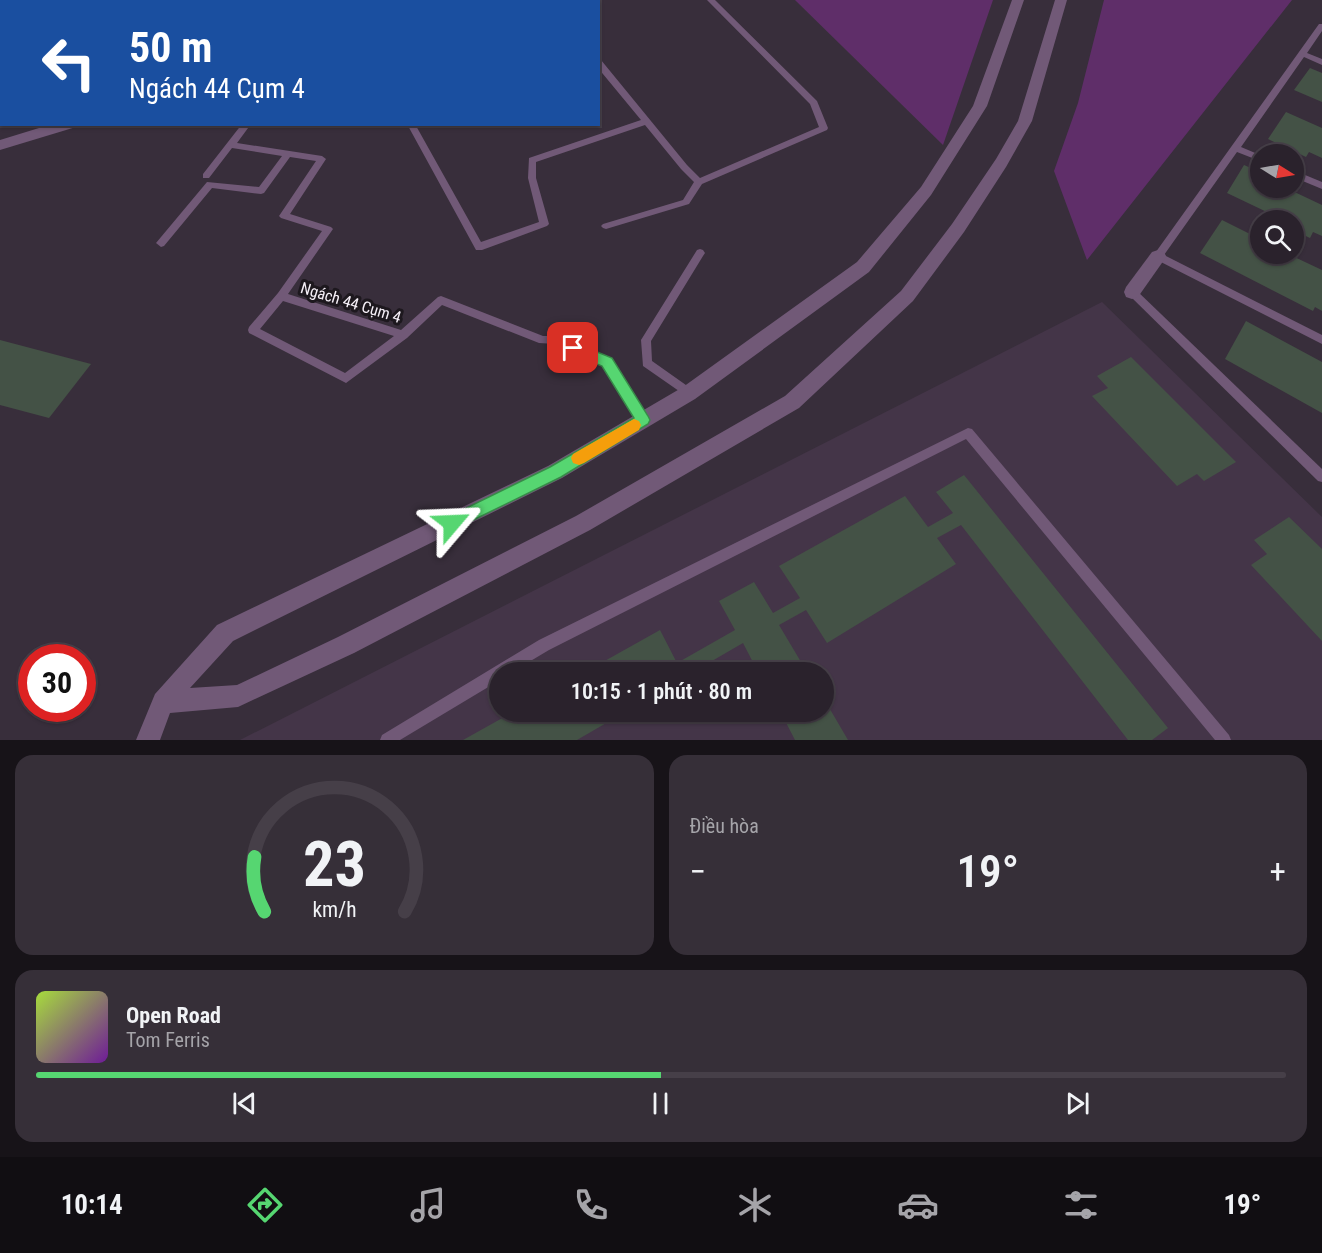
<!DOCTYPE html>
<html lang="vi">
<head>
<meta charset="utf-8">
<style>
  :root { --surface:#2a222c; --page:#362f38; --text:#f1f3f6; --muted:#a5a4a9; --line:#463f48; --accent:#56d671 }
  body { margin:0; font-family:"Roboto Condensed",sans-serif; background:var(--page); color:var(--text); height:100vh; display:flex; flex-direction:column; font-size:22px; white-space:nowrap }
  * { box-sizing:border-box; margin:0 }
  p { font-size:20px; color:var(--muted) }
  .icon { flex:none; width:33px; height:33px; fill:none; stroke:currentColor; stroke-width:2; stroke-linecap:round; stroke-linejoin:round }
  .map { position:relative; height:740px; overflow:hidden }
  .sheet { display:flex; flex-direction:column; gap:15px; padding:15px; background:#171318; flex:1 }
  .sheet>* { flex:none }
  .guide { position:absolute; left:0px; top:0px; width:600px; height:126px; box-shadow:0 2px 4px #0004,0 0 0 2px var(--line); background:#1a4fa0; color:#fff; overflow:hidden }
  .needle { width:39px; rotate:101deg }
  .fabs { position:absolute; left:1250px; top:144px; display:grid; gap:12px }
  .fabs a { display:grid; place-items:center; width:54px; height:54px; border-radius:50%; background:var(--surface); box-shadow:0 2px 4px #0004,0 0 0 2px var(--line); font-size:30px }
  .speed { position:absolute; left:18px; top:644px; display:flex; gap:12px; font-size:30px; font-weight:700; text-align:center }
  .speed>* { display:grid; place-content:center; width:78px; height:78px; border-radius:50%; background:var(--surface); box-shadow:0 2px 4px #0004,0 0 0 2px var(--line); line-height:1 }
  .speed .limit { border:9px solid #d22; background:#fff; color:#111 }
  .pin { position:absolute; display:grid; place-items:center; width:51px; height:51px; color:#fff; margin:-26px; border-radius:12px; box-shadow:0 3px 9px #0006 }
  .me { position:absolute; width:66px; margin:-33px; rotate:64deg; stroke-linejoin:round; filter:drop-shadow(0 0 4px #0008) }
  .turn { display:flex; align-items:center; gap:21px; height:126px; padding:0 30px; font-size:27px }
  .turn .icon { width:78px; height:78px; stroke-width:2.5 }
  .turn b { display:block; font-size:42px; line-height:51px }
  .big { font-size:45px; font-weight:600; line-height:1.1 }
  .sheet .card { flex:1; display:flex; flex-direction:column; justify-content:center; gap:9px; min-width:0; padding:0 21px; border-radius:18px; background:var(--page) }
  .sheet .dial { align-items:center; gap:0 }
  .dial svg { height:156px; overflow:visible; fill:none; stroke:var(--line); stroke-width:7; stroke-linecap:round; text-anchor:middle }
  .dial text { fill:var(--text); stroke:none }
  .song { display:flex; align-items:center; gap:18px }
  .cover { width:72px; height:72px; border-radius:9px; background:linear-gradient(135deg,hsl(80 70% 55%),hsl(280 70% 35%)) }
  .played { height:6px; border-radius:3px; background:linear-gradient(90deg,var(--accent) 50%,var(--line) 50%) }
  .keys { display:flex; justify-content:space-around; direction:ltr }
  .heat { display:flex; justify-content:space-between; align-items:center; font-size:33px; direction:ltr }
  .sheet .tiles { flex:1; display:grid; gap:15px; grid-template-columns:1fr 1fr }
  .card:last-child { grid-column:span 2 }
  .trip { position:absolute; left:489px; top:662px; width:345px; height:60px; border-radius:30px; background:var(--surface); box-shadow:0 2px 4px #0004,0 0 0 2px var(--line); font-weight:600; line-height:60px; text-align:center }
  .dock { display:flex; height:96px; justify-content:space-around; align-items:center; background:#110e12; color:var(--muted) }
  .dock .icon { width:42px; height:42px }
  .dock .on { color:var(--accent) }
  .dock b { font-size:27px; color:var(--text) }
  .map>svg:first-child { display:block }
  .built { fill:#443548; fill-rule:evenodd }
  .green { fill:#5f2e69 }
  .building { fill:#445246 }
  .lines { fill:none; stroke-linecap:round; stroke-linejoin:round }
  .service { fill:#715977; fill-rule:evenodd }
  .minor { fill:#715977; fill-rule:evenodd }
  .route { fill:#56d671; stroke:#388b49; stroke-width:1.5 }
  .slow { fill:#f59e0b }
  .labels { text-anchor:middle; stroke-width:6; stroke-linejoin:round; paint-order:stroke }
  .street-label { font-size:16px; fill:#f6f0f8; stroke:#1d181e }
</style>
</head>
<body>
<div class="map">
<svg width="1322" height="740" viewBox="0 0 1322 740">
  <rect width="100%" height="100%" fill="#382e3b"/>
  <path class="built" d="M 1102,302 L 1322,517 L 1322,740 L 240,740 ZM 500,672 L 824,672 L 824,711 L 500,711 Z"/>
  <g class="green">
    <polygon points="795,0 993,0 943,145"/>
    <polygon points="1104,0 1292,0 1087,260 1054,171 1078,103"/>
  </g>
  <g class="building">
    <polygon points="1310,68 1322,73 1322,102 1294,90"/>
    <polygon points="1286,112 1322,128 1322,158 1309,152 1306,157 1268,139"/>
    <polygon points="1244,165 1260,172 1260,188 1286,188 1322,205 1322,236 1313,232 1310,238 1293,230 1293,220 1274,220 1268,218 1271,214 1227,193"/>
    <polygon points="1222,220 1260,239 1260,254 1288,254 1322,270 1322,311 1315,307 1313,311 1200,253"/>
    <polygon points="1246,321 1322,362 1322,413 1225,359"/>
    <polygon points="0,340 91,364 49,418 0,405"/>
    <polygon points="1131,357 1236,462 1204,481 1197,474 1177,486 1092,396 1108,388 1097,376"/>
    <polygon points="964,475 1168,728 1152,740 1128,740 961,525 937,538 956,564 827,643 806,610 779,625 807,672 758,672 743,643 693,672 585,672 660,630 677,663 735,630 719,601 754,582 773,613 800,598 779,566 905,496 928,527 953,513 936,492"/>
    <polygon points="1289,517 1322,549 1322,641 1251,565 1267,554 1254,540"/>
    <polygon points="824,699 848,740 795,740 780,711 824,711"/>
    <polygon points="515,711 627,711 577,740 463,740"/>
  </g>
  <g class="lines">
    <g class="service">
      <polygon points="117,0 125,0 116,2"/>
      <polygon points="229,0 237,0 228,2"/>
      <polygon points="491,0 501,0 500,2 489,2"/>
      <polygon points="545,0 553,0 553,2 546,2"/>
      <polygon points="707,0 715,0 817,101 828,128 827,130 702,184 689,204 606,229 603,228 601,226 603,224 683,200 694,182 681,169 645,125 536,162 536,178 549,224 547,226 482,250 476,250 407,124 415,124 481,242 539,222 528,178 529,158 641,120 598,68 598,60 601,60 687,165 700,178 819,127 810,104"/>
      <polygon points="1319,24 1322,24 1322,31 1307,53 1322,59 1322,65 1304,57 1241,147 1260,155 1260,161 1237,152 1164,255 1322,335 1322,344 1155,259 1153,256"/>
      <rect x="0" y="39" width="2" height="4"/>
      <path d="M 242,124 L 251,124 L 237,143 L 322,156 L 326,159 L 290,214 L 331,227 L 333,229 L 288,294 L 401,330 L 438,297 L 441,296 L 543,336 L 556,336 L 611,359 L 647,417 L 648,420 L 647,423 L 643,425 L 639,423 L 603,365 L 555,344 L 539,343 L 442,305 L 407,338 L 346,383 L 249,333 L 248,330 L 249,327 L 278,293 L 322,231 L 281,218 L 279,216 L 316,161 L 290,157 L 264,193 L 261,194 L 212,188 L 164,246 L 161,247 L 156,243 L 207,182 L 259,187 L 282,156 L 232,148 L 209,178 L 203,178 L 203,174 ZM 283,301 L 394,336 L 345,373 L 260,329 Z"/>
      <polygon points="1293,170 1322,182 1322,189 1293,177"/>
      <polygon points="700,249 703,250 705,253 703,256 651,341 652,361 693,390 694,393 693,396 689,398 643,366 641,340 697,250"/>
      <polygon points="1132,288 1135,289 1322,469 1322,482 1318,481 1129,295 1127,292"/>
      <polygon points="968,428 972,429 1229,735 1231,740 1215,740 966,439 549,650 512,672 500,672 500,680 400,740 380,740 382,735 539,640"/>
    </g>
    <g class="minor">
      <polygon points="1012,0 1024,0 987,106 931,195 869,272 695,399 562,478 233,641 190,688 237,685 338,637 576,516 785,396 901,291 952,224 996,159 1018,121 1055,0 1067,0 1032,121 1006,167 964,232 913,301 799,408 590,530 354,653 238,707 170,713 160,740 136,740 155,694 217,625 548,466 683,387 857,262 921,187 973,106"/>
      <polygon points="52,124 78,124 76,127 0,150 0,140"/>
      <polygon points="1158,250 1164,252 1166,256 1164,260 1138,297 1132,299 1126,297 1124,292 1126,287 1152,252"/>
    </g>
  </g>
  <polygon class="route" points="573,342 612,358 648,416 650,420 648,424 561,477 457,528 452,530 446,528 444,523 446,518 550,467 634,418 602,366 568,352 566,348 568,344"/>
  <polygon class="slow" points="634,419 639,421 641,425 639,430 584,463 579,465 573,463 571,458 573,454"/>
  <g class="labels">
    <g class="street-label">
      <text transform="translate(351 302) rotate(17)" y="6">Ngách 44 Cụm 4</text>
    </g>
  </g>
</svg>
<div class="fabs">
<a><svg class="needle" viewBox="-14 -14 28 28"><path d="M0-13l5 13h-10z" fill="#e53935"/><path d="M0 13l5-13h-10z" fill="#a5a4a9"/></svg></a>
<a><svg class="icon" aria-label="search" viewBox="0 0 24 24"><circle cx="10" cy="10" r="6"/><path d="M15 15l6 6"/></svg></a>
</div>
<div class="speed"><div class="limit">30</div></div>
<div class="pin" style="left:573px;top:348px;background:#d93025"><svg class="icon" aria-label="arrive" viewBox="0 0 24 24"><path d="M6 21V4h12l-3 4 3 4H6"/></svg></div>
<svg class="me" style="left:452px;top:523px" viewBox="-20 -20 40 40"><path d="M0-17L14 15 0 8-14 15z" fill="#56d671" stroke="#fff" stroke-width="4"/></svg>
<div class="trip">10:15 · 1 phút · 80 m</div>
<div class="guide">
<div class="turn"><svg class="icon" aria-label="left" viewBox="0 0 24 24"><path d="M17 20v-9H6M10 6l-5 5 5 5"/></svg><div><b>50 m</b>Ngách 44 Cụm 4</div></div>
</div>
</div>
<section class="sheet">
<div class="tiles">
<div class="card dial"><svg viewBox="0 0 100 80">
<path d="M14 69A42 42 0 1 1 86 69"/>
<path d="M14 69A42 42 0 0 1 9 41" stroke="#56d671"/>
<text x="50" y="56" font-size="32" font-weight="700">23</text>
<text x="50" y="72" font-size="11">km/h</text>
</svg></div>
<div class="card"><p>Điều hòa</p>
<div class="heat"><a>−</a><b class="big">19°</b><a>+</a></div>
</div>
<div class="card">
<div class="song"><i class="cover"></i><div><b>Open Road</b><p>Tom Ferris</p></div></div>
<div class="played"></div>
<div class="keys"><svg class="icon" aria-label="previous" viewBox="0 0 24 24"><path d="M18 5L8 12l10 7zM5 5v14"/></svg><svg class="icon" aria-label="pause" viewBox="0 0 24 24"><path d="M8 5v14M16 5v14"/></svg><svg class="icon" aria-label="next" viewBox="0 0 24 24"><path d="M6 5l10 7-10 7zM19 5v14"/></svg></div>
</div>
</div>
</section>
<nav class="dock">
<b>10:14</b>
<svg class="icon on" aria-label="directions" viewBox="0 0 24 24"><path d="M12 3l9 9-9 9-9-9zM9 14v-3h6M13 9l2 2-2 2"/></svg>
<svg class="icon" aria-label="music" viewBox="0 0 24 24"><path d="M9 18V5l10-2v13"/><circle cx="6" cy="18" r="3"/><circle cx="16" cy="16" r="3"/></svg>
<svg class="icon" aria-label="phone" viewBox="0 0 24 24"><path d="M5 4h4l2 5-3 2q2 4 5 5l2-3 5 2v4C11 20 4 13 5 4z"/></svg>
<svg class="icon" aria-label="climate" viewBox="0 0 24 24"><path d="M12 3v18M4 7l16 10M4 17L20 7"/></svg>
<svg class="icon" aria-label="car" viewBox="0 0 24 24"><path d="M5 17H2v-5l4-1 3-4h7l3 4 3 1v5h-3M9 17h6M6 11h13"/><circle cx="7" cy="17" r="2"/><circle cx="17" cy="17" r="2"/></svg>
<svg class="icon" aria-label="filters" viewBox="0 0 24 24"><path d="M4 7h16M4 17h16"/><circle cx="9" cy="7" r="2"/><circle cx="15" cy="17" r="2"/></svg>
<b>19°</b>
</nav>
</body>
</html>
